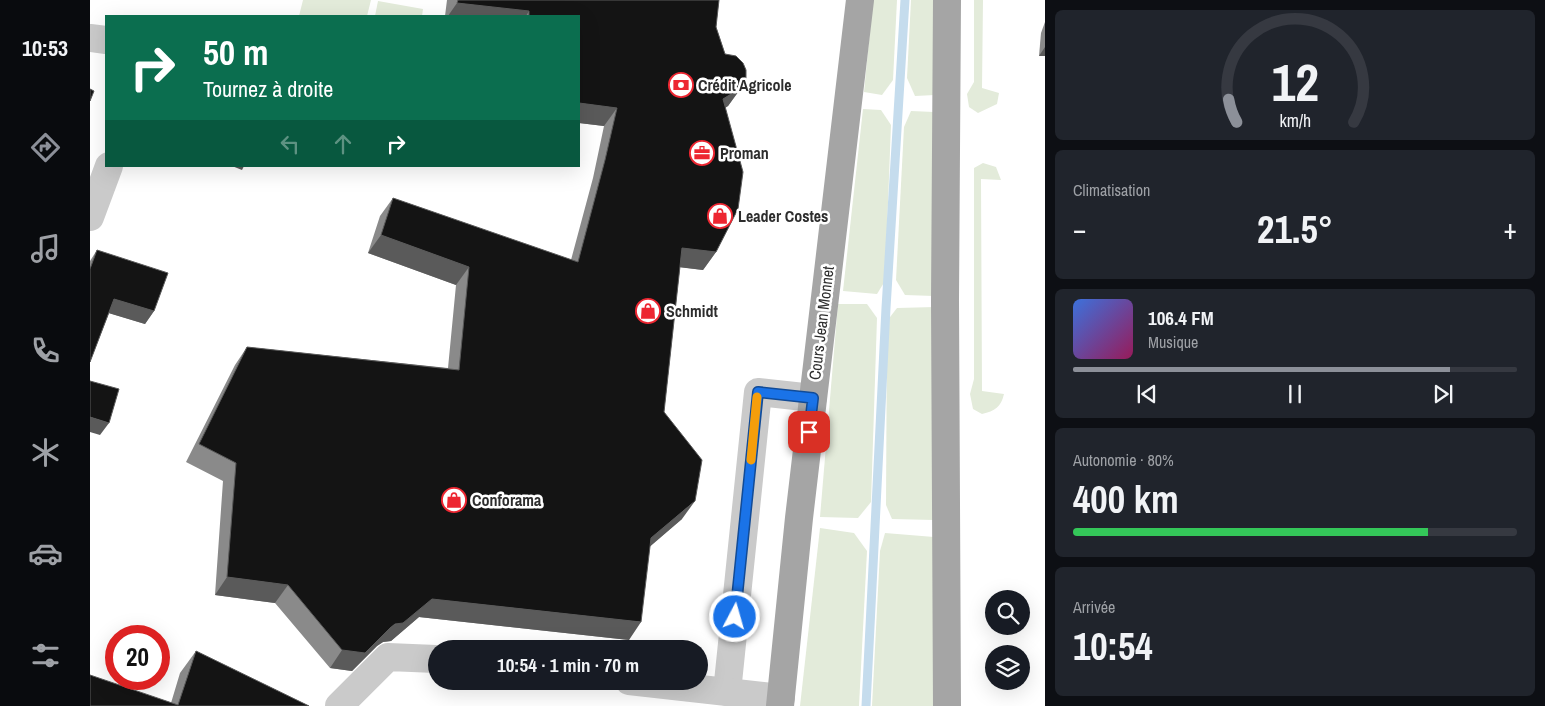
<!DOCTYPE html>
<html lang="fr">
<head>
<meta charset="utf-8">
<style>
  :root { --surface:#171b24; --page:#20242c; --text:#f1f3f6; --muted:#9ea1a6; --line:#363941; --accent:#8c9099 }
  body { margin:0; font-family:"Archivo Narrow",sans-serif; background:var(--page); color:var(--text); height:100vh; display:flex; flex-direction:column; font-size:19px; white-space:nowrap }
  * { box-sizing:border-box; margin:0 }
  p { font-size:16px; color:var(--muted) }
  .icon { flex:none; width:28px; height:28px; fill:none; stroke:currentColor; stroke-width:2; stroke-linecap:round; stroke-linejoin:round }
  .map { position:relative; flex:1; overflow:hidden }
  .panel { display:flex; flex-direction:column; gap:10px; padding:10px; background:#0d0f14; width:500px }
  .panel>* { flex:none }
  .banner { position:absolute; left:15px; top:15px; width:475px; height:152px; border-radius:0px; box-shadow:0 5px 20px #0002; background:#0b6e4f; color:#fff; overflow:hidden }
  .buttons { position:absolute; left:895px; top:590px; display:grid; gap:10px }
  .buttons a { display:grid; place-items:center; width:45px; height:45px; border-radius:50%; background:var(--surface); box-shadow:0 5px 20px #0002; font-size:25px }
  .speed { position:absolute; left:15px; top:625px; display:flex; gap:10px; font-size:25px; font-weight:700; text-align:center }
  .speed>* { display:grid; place-content:center; width:65px; height:65px; border-radius:50%; background:var(--surface); box-shadow:0 5px 20px #0002; line-height:1 }
  .speed .limit { border:8px solid #d22; background:#fff; color:#111 }
  .pin { position:absolute; display:grid; place-items:center; width:42px; height:42px; color:#fff; margin:-21px; border-radius:10px; box-shadow:0 2px 8px #0006 }
  .me { position:absolute; width:55px; margin:-28px; rotate:6deg; stroke-linejoin:round; filter:drop-shadow(0 0 4px #0008) }
  .turn { display:flex; align-items:center; gap:18px; height:105px; padding:0 15px; font-size:22px }
  .turn .icon { width:65px; height:65px; stroke-width:2.5 }
  .turn b { display:block; font-size:35px; line-height:42px }
  .lanes { display:flex; align-items:center; height:48px; padding:0 15px; background:#0003; justify-content:center; gap:25px; direction:ltr }
  .lanes .off { opacity:.35 }
  .big { font-size:38px; font-weight:800; line-height:1.1 }
  .panel .widget { flex:1; display:flex; flex-direction:column; justify-content:center; gap:8px; min-width:0; padding:0 18px; border-radius:8px; background:var(--page) }
  .panel .dial { align-items:center; gap:0 }
  .dial svg { height:130px; overflow:visible; fill:none; stroke:var(--line); stroke-width:7; stroke-linecap:round; text-anchor:middle }
  .dial text { fill:var(--text); stroke:none }
  .song { display:flex; align-items:center; gap:15px }
  .cover { width:60px; height:60px; border-radius:8px; background:linear-gradient(135deg,hsl(220 70% 55%),hsl(330 70% 35%)) }
  .played { height:5px; border-radius:2px; background:linear-gradient(90deg,var(--accent) 85%,var(--line) 85%) }
  .keys { display:flex; justify-content:space-around; direction:ltr }
  .heat { display:flex; justify-content:space-between; align-items:center; font-size:28px; direction:ltr }
  .charge { height:8px; border-radius:4px; background:linear-gradient(90deg,#34c759 80%,var(--line) 0) }
  .trip { position:absolute; left:338px; top:640px; width:280px; height:50px; border-radius:25px; background:var(--surface); box-shadow:0 5px 20px #0002; font-weight:800; line-height:50px; text-align:center }
  main { display:flex; flex:1; min-height:0 }
  .dock { display:flex; flex-direction:column; width:90px; justify-content:space-around; align-items:center; background:#090b0e; color:var(--muted) }
  .dock .icon { width:35px; height:35px }
  .dock .active { color:var(--accent) }
  .dock b { font-size:22px; color:var(--text) }
  .map>svg:first-child { display:block }
  .green { fill:#e3ebda }
  .lines { fill:none; stroke-linecap:round; stroke-linejoin:round }
  .stream { stroke:#c5dced; stroke-width:9 }
  .minor { stroke:#cacaca; stroke-width:28 }
  .major { stroke:#a5a5a5; stroke-width:28 }
  .wall { fill:#8a8a8a }
  .shaded-wall { fill:#5a5a5a }
  .building { fill:#141414; stroke:#5a5a5a }
  .route-casing { stroke:#114b97; stroke-width:12 }
  .route { stroke:#1a73e8; stroke-width:9 }
  .slow { stroke:#f59e0b; stroke-width:9 }
  .labels { text-anchor:middle; stroke-width:5; stroke-linejoin:round; paint-order:stroke }
  .poi-label { font-size:16px; font-weight:bold; fill:#2d2d2d; stroke:#fff; text-anchor:start }
  .street-label { font-size:16px; fill:#2d2d2d; stroke:#fff }
</style>
</head>
<body>
<main>
<nav class="dock">
<b>10:53</b>
<svg class="icon active" aria-label="directions" viewBox="0 0 24 24"><path d="M12 3l9 9-9 9-9-9zM9 14v-3h6M13 9l2 2-2 2"/></svg>
<svg class="icon" aria-label="music" viewBox="0 0 24 24"><path d="M9 18V5l10-2v13"/><circle cx="6" cy="18" r="3"/><circle cx="16" cy="16" r="3"/></svg>
<svg class="icon" aria-label="phone" viewBox="0 0 24 24"><path d="M5 4h4l2 5-3 2q2 4 5 5l2-3 5 2v4C11 20 4 13 5 4z"/></svg>
<svg class="icon" aria-label="climate" viewBox="0 0 24 24"><path d="M12 3v18M4 7l16 10M4 17L20 7"/></svg>
<svg class="icon" aria-label="car" viewBox="0 0 24 24"><path d="M5 17H2v-5l4-1 3-4h7l3 4 3 1v5h-3M9 17h6M6 11h13"/><circle cx="7" cy="17" r="2"/><circle cx="17" cy="17" r="2"/></svg>
<svg class="icon" aria-label="filters" viewBox="0 0 24 24"><path d="M4 7h16M4 17h16"/><circle cx="9" cy="7" r="2"/><circle cx="15" cy="17" r="2"/></svg>
</nav>
<div class="map">
<svg width="955" height="706" viewBox="0 0 955 706">
  <rect width="100%" height="100%" fill="#fff"/>
  <g class="green">
    <polygon points="213,0 281,0 277,16 209,16"/>
    <polygon points="783,0 807,0 803,80 792,95 774,92"/>
    <polygon points="821,0 846,0 845,95 825,96 817,78"/>
    <polygon points="884,0 893,0 892,88 909,93 907,104 888,113 879,107 877,94 884,82"/>
    <polygon points="288,1 333,9 332,16 285,16"/>
    <polygon points="773,109 791,110 801,125 795,281 787,294 753,291"/>
    <polygon points="821,111 844,112 844,296 815,295 806,280 814,127"/>
    <path d="M 893,163 L 906,167 L 911,180 L 891,179 L 892,391 L 914,394 C 911,407 905,411 892,414 L 883,409 L 880,394 L 884,379 L 884,168 Z"/>
    <polygon points="748,304 777,304 787,318 781,502 768,518 730,517"/>
    <polygon points="845,307 844,520 802,519 796,505 797,321 807,308"/>
    <polygon points="730,528 764,533 777,551 769,706 710,706"/>
    <polygon points="795,533 844,537 844,706 782,706 790,551"/>
  </g>
  <g class="lines">
    <polyline class="stream" points="776,706 796,308 815,0"/>
    <g class="minor">
      <polyline points="0,38 16,40"/>
      <polyline points="0,217 19,166"/>
      <polyline points="539,681 637,692 668,392 723,398"/>
      <polyline points="637,692 691,698"/>
      <polyline points="249,706 298,657 346,659"/>
    </g>
    <g class="major">
      <polyline points="857,0 855,301 857,706"/>
      <polyline points="690,706 709,518 770,0"/>
    </g>
  </g>
  <g class="wall">
    <polygon points="357,0 629,0 626,27 635,54 651,88 638,106 635,108 626,252 613,270 590,267 574,412 592,519 560,546 539,640 329,617 301,641 293,642 287,646 262,671 240,668 185,603 125,595 133,481 96,462 145,365 157,347 358,368 366,285 278,253 290,216 303,198 481,260 503,178 514,126 489,123 489,16 355,16"/>
    <polygon points="955,22 955,56 949,56 951,33"/>
    <polygon points="7,250 64,311 55,324 19,313 0,362 0,261"/>
    <polygon points="106,651 219,706 0,706 81,703 90,673"/>
  </g>
  <g class="shaded-wall">
    <polygon points="367,3 439,11 436,16 358,16"/>
    <polygon points="955,47 955,56 949,56"/>
    <polygon points="651,88 638,106 620,117 633,99"/>
    <polygon points="489,103 527,108 514,126 489,123"/>
    <polygon points="142,166 154,166 152,170"/>
    <polygon points="291,235 379,267 366,285 278,253"/>
    <polygon points="592,248 626,252 613,270 579,266"/>
    <polygon points="24,299 64,311 55,324 15,312"/>
    <polygon points="0,417 19,423 10,435 0,432"/>
    <polygon points="605,501 592,519 549,556 561,538"/>
    <polygon points="137,577 198,585 185,603 125,595"/>
    <polygon points="342,599 551,622 539,640 329,617 301,641 293,642 287,646 262,671 240,668 252,650 300,628"/>
  </g>
  <g class="building">
    <polygon points="368,0 629,0 626,27 635,54 646,56 653,63 656,70 656,80 651,88 633,99 653,172 648,209 626,252 592,248 574,412 612,460 605,501 561,538 551,622 342,599 313,623 305,624 300,628 275,653 252,650 198,585 137,577 146,463 109,444 157,347 369,370 379,267 291,235 303,198 488,262 515,160 527,108 489,103 489,16 439,16 439,11 367,3"/>
    <polygon points="0,89 4,91 0,101"/>
    <polygon points="7,250 78,273 64,311 24,299 0,362 0,269"/>
    <polygon points="0,381 29,389 19,423 0,417"/>
    <polygon points="106,651 219,706 0,706 0,675 88,705"/>
  </g>
  <g class="lines">
    <defs>
      <polyline id="route" points="645,617 668,392 723,398 719,432"/>
    </defs>
    <use href="#route" class="route-casing"/>
    <use href="#route" class="route"/>
    <polyline class="slow" points="661,460 667,397"/>
  </g>
  <defs>
    <symbol id="bank-ring" viewBox="-11 -11 22 22"><circle r="9.5" fill="#fff" stroke="#ed2631" stroke-width="1.5"/><path d="M-6-4H6V4H-6ZM0-2.3a2.3 2.3 0 1 0 0 4.6a2.3 2.3 0 1 0 0-4.6Z" fill="#ed2631"/></symbol>
    <symbol id="office-ring" viewBox="-11 -11 22 22"><circle r="9.5" fill="#fff" stroke="#ed2631" stroke-width="1.5"/><path d="M-6-3h4V-5.5h4V-3h4V5H-6ZM-1-4.5V-3h2v-1.5ZM-6 0V1H6V0Z" fill="#ed2631"/></symbol>
    <symbol id="shop-ring" viewBox="-11 -11 22 22"><circle r="9.5" fill="#fff" stroke="#ed2631" stroke-width="1.5"/><path d="M-5-2.5h2.3a2.7 3.5 0 0 1 5.4 0H5L5.5 6h-11ZM-1.5-2.5h3a1.5 2.3 0 0 0-3 0Z" fill="#ed2631"/></symbol>
  </defs>
  <g fill-rule="evenodd">
    <use href="#bank-ring" x="577" y="71" width="28" height="28"/>
    <use href="#office-ring" x="598" y="139" width="28" height="28"/>
    <use href="#shop-ring" x="616" y="202" width="28" height="28"/>
    <use href="#shop-ring" x="544" y="297" width="28" height="28"/>
    <use href="#shop-ring" x="350" y="486" width="28" height="28"/>
  </g>
  <g class="labels">
    <g class="poi-label">
      <text x="608" y="91">Crédit Agricole</text>
      <text x="630" y="159">Proman</text>
      <text x="648" y="222">Leader Costes</text>
      <text x="576" y="317">Schmidt</text>
      <text x="382" y="506">Conforama</text>
    </g>
    <g class="street-label">
      <text transform="translate(731 323) rotate(-83)" y="6">Cours Jean Monnet</text>
    </g>
  </g>
</svg>
<div class="buttons">
<a><svg class="icon" aria-label="search" viewBox="0 0 24 24"><circle cx="10" cy="10" r="6"/><path d="M15 15l6 6"/></svg></a>
<a><svg class="icon" aria-label="layers" viewBox="0 0 24 24"><path d="M12 4l9 5-9 5-9-5zM3 14l9 5 9-5"/></svg></a>
</div>
<div class="speed"><div class="limit">20</div></div>
<div class="pin" style="left:719px;top:432px;background:#d93025"><svg class="icon" aria-label="arrive" viewBox="0 0 24 24"><path d="M6 21V4h12l-3 4 3 4H6"/></svg></div>
<svg class="me" style="left:645px;top:617px" viewBox="-20 -20 40 40"><circle r="17" fill="#1a73e8" stroke="#fff" stroke-width="3"/><path d="M0-11L8 9 0 5-8 9z" fill="#fff"/></svg>
<div class="trip">10:54 · 1 min · 70 m</div>
<div class="banner">
<div class="turn"><svg class="icon" aria-label="right" viewBox="0 0 24 24"><path d="M7 20v-9h11M14 6l5 5-5 5"/></svg><div><b>50 m</b>Tournez à droite</div></div>
<div class="lanes"><svg class="icon off" aria-label="left" viewBox="0 0 24 24"><path d="M17 20v-9H6M10 6l-5 5 5 5"/></svg><svg class="icon off" aria-label="ahead" viewBox="0 0 24 24"><path d="M12 20V5M6 11l6-6 6 6"/></svg><svg class="icon" aria-label="right" viewBox="0 0 24 24"><path d="M7 20v-9h11M14 6l5 5-5 5"/></svg></div>
</div>
</div>
<section class="panel">
<div class="widget dial"><svg viewBox="0 0 100 80">
<path d="M14 69A42 42 0 1 1 86 69"/>
<path d="M14 69A42 42 0 0 1 9 55" stroke="#8c9099"/>
<text x="50" y="56" font-size="32" font-weight="700">12</text>
<text x="50" y="72" font-size="11">km/h</text>
</svg></div>
<div class="widget"><p>Climatisation</p>
<div class="heat"><a>−</a><b class="big">21.5°</b><a>+</a></div>
</div>
<div class="widget">
<div class="song"><i class="cover"></i><div><b>106.4 FM</b><p>Musique</p></div></div>
<div class="played"></div>
<div class="keys"><svg class="icon" aria-label="previous" viewBox="0 0 24 24"><path d="M18 5L8 12l10 7zM5 5v14"/></svg><svg class="icon" aria-label="pause" viewBox="0 0 24 24"><path d="M8 5v14M16 5v14"/></svg><svg class="icon" aria-label="next" viewBox="0 0 24 24"><path d="M6 5l10 7-10 7zM19 5v14"/></svg></div>
</div>
<div class="widget"><p>Autonomie · 80%</p><b class="big">400 km</b><div class="charge"></div></div>
<div class="widget"><p>Arrivée</p><b class="big">10:54</b></div>
</section>
</main>
</body>
</html>
